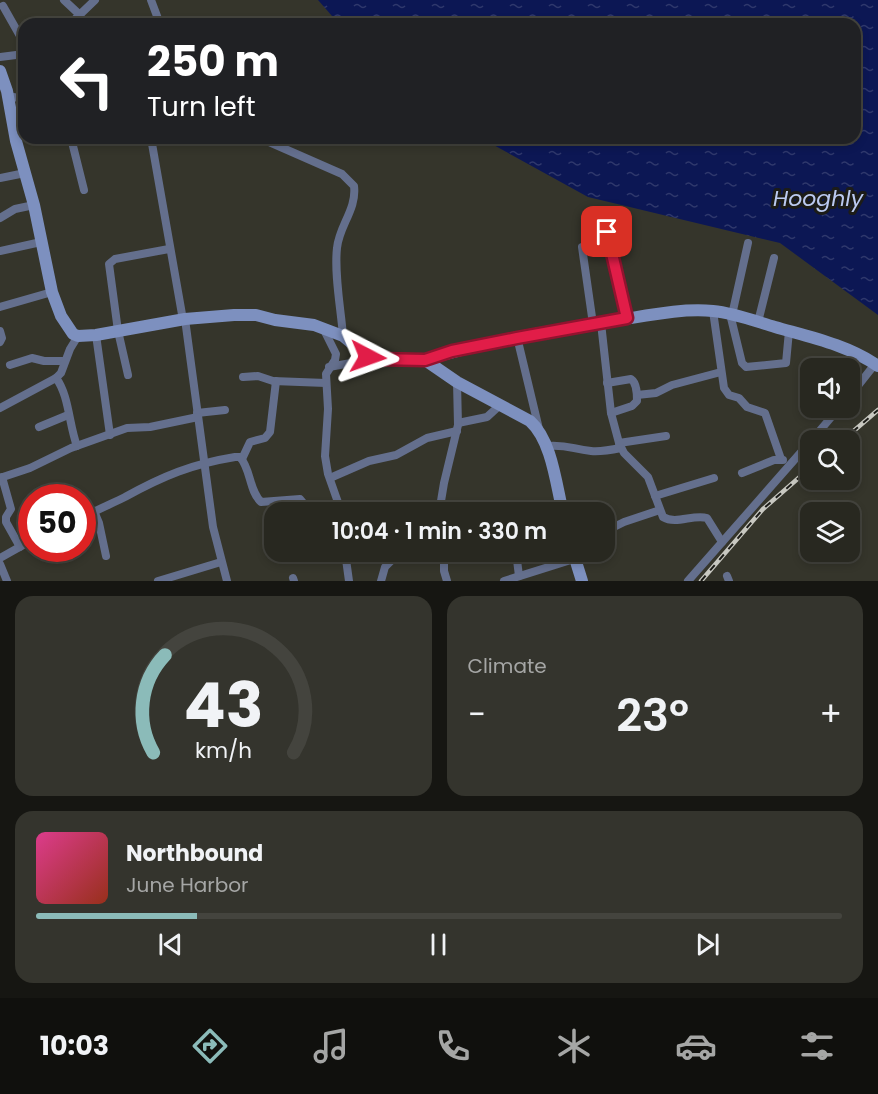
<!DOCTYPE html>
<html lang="en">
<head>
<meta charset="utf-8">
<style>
  :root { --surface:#282820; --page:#34342d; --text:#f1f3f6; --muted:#a5a6a5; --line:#44443e; --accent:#8bbbb9 }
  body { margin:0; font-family:Poppins,sans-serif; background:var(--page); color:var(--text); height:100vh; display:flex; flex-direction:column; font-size:22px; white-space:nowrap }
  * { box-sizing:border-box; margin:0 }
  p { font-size:20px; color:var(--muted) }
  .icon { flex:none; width:33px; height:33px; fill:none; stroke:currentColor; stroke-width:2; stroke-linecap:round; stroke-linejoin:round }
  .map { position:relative; height:581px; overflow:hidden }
  .sheet { display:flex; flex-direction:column; gap:15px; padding:15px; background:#161612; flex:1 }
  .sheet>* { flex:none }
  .top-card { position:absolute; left:18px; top:18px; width:843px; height:126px; border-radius:18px; box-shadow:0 3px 9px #0003,0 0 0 2px var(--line); background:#202124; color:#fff; overflow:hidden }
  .buttons { position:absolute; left:800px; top:358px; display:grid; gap:12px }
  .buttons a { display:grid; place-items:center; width:60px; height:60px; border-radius:12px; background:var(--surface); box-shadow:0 3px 9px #0003,0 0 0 2px var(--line); font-size:30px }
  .speed { position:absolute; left:18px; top:484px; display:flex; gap:12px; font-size:30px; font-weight:700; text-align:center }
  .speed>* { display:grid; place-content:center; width:78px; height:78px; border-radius:50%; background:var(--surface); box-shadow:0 3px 9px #0003,0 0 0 2px var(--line); line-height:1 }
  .speed .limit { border:9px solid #d22; background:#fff; color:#111 }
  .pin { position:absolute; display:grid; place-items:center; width:51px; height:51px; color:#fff; margin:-26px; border-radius:12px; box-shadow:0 3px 9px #0006 }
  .me { position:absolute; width:66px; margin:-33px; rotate:94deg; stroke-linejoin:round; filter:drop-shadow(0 0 4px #0008) }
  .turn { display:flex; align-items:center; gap:21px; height:126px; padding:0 30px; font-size:27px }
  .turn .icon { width:78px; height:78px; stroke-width:2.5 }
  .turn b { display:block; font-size:42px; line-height:51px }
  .big { font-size:45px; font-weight:600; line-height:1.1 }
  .sheet .card { flex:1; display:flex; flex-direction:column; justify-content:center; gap:9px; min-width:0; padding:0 21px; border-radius:18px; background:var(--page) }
  .sheet .dial { align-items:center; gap:0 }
  .dial svg { height:156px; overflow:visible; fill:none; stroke:var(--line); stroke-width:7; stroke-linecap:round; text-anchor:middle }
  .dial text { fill:var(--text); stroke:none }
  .song { display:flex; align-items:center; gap:18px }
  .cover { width:72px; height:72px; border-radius:9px; background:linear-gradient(135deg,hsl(330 70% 55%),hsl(10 70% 35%)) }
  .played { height:6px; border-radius:3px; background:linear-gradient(90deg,var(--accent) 20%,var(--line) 20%) }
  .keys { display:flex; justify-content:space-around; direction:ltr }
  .heat { display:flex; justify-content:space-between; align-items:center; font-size:33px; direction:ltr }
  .sheet .tiles { flex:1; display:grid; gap:15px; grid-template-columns:1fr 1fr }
  .card:last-child { grid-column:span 2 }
  .trip { position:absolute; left:264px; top:502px; width:351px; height:60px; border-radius:18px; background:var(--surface); box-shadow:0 3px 9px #0003,0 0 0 2px var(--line); font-weight:600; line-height:60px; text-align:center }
  .menu { display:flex; height:96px; justify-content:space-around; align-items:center; background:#10100d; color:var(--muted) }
  .menu .icon { width:42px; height:42px }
  .menu .active { color:var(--accent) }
  .menu b { font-size:27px; color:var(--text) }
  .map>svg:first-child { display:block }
  .water { fill:url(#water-ripples) }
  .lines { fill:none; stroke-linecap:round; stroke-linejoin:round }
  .street { stroke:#646f8d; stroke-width:8 }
  .secondary { stroke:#7d90bf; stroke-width:12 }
  .rail-casing { stroke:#c8c8c1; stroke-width:4.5 }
  .rail { stroke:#1c1c18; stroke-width:2; stroke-dasharray:7; stroke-linecap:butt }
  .route-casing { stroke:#92132f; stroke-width:15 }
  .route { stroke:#e11d48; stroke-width:10 }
  .labels { text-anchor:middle; stroke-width:6; stroke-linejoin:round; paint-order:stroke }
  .water-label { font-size:22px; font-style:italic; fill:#bbcaf1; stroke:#1c1c18 }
</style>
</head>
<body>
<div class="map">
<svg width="878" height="581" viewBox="0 0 878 581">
  <defs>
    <pattern id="water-ripples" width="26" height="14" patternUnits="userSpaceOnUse" patternTransform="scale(1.5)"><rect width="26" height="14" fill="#0c1754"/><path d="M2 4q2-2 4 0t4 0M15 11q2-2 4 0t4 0" fill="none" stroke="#2f386c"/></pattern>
  </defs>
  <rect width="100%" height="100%" fill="#35352b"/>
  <polygon class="water" points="318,0 878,0 878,315 780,243 588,197 481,138 855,138 855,24 339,24"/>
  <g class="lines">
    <g class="street">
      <polyline points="64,0 80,15"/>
      <polyline points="151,0 160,24"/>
      <polyline points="3,6 24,43"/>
      <polyline points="70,24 95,0"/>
      <polyline points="0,57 24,54"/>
      <polyline points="8,96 24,99"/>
      <polyline points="71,138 84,190"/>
      <polyline points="151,138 183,320"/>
      <path d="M 260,138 L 342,174 L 354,186 C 357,209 339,226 337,248 C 334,274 341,310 343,336"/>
      <polyline points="0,178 25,173"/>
      <polyline points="601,213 617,270 627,318"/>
      <polyline points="0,218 15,209 34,205"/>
      <polyline points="582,247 593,324"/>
      <polyline points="0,251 41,242"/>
      <polyline points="0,307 52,292"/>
      <polyline points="713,311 724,388 729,395 739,398 747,407 765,413 781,459"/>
      <polyline points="730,314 742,363 746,367 786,363 789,331"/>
      <polyline points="732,315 748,243"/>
      <polyline points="185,319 213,527 227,581"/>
      <polyline points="758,322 774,258"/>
      <path d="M 601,323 L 611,413 L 619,443 L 624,453 L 648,477 L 663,517 C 676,525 693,514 707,518 L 722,542"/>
      <polyline points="323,328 336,354 335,360 326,374 328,409 325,456 328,474 340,508"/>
      <polyline points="0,331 2,338 0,342"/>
      <polyline points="96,335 110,435"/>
      <polyline points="517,337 539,429"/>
      <polyline points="10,365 32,358 44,361 64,361"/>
      <polyline points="329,367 373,359"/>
      <polyline points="128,375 118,331 109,264 115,259 169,249"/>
      <polyline points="243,377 258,376 273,381 326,383"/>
      <path d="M 56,378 C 69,395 69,425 77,446"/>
      <path d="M 607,383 L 631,379 C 637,383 637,394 637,401 L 632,406 L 611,413"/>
      <polyline points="637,395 656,393 672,385 721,372"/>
      <polyline points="849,397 875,364"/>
      <polyline points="0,408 56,378 61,373 70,349 78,336"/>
      <polyline points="197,413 225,410"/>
      <polyline points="458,423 487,417 499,406"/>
      <polyline points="39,427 68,415"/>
      <polyline points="811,441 839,408"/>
      <polyline points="619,443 666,436"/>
      <path d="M 546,446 C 567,444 572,449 591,451 C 601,452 611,450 621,448"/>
      <polyline points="242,459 250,442 265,438 270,432 276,381"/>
      <polyline points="742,473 774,460 783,460"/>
      <polyline points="2,477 11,509 6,517 6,522 20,547"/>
      <polyline points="0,478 30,468 71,448 127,428 150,427 198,417"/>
      <polyline points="330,478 369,461 396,455 427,438 457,431"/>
      <polyline points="655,496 714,478"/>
      <polyline points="94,511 99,523 106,556"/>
      <polyline points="439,513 444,483 458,425 457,382"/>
      <path d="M 82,518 C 96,510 111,504 125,497 C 163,476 192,464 235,457 L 240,457 C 251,469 249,491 261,502 L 300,499 L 310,511 L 337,507 L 342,510 L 342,513"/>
      <polyline points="604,532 624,522 660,510"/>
      <polyline points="345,552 349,581"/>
      <polyline points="444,552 444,571 447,581"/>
      <polyline points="516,552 519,576"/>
      <polyline points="312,553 316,552"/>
      <polyline points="0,558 32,540"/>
      <polyline points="0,564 7,581"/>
      <polyline points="727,576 729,581"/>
      <polyline points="293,578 294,581"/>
      <polyline points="158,581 221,562"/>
      <polyline points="381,581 385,567 400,552"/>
      <polyline points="504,581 574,559"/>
      <polyline points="688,581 810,442"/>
    </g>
    <g class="secondary">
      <path d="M 0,71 L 7,91 L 16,141 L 34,205 L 52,292 L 61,316 L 73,334 L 78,336 L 96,335 L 185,319 L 234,315 L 256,315 L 275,320 L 314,325 L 343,336 L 368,357 L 376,359 L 425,360 L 457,382 L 530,421 C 552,441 556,484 563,513"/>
      <path d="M 425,360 C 486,341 550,331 613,321 C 646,316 680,308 713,311 C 734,313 755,321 775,327 C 810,337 848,345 878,366"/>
      <polyline points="573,552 582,581"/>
    </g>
    <defs>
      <g id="rail">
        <polyline points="842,441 878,410"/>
        <polyline points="701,581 763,509 810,468"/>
      </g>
    </defs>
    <use href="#rail" class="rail-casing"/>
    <use href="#rail" class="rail"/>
  </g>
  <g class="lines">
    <defs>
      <polyline id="route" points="368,357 376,359 425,360 452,351 517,338 627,318 607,232"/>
    </defs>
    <use href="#route" class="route-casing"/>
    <use href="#route" class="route"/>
  </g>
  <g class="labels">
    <g class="water-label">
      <text x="818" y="206">Hooghly</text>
    </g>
  </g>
</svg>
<div class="buttons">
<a><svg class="icon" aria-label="sound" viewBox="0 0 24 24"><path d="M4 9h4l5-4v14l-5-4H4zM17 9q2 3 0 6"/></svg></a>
<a><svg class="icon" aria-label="search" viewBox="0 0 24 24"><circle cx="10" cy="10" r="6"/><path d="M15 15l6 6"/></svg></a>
<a><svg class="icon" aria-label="layers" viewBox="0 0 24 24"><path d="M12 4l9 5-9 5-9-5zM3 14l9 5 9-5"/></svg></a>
</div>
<div class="speed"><div class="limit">50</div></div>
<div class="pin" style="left:607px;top:232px;background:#d93025"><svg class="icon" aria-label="arrive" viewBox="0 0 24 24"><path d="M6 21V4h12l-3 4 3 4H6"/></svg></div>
<svg class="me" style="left:368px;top:357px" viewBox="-20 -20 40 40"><path d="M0-17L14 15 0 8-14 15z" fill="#e11d48" stroke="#fff" stroke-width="4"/></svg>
<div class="trip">10:04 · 1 min · 330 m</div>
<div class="top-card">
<div class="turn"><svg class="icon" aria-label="left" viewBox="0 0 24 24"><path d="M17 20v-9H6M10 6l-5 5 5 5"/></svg><div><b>250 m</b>Turn left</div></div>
</div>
</div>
<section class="sheet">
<div class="tiles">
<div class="card dial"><svg viewBox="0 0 100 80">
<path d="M14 69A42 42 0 1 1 86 69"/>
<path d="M14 69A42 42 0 0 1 20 19" stroke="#8bbbb9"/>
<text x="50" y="56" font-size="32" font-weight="700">43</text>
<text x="50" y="72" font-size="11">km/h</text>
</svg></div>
<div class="card"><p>Climate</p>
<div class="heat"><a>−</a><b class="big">23°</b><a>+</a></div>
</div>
<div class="card">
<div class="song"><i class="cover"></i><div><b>Northbound</b><p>June Harbor</p></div></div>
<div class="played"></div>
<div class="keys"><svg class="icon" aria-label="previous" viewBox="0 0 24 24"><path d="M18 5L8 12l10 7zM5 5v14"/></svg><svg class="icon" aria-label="pause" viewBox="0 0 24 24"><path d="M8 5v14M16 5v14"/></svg><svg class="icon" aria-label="next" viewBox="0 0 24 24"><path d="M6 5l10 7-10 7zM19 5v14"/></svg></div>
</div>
</div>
</section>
<nav class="menu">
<b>10:03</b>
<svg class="icon active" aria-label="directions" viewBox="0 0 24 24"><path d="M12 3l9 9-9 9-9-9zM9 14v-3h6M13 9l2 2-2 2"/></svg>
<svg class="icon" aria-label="music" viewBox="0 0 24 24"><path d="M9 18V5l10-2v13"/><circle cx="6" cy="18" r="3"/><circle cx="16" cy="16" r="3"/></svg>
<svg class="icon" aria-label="phone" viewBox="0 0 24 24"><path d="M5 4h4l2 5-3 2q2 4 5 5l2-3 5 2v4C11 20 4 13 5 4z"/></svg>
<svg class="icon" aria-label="climate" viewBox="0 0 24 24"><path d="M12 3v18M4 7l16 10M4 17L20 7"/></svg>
<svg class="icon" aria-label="car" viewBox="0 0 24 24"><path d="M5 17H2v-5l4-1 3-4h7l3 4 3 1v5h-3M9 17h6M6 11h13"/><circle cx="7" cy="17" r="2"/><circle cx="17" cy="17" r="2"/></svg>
<svg class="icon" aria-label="filters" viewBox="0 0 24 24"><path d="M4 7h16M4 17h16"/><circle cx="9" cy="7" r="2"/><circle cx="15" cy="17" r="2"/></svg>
</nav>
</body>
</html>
